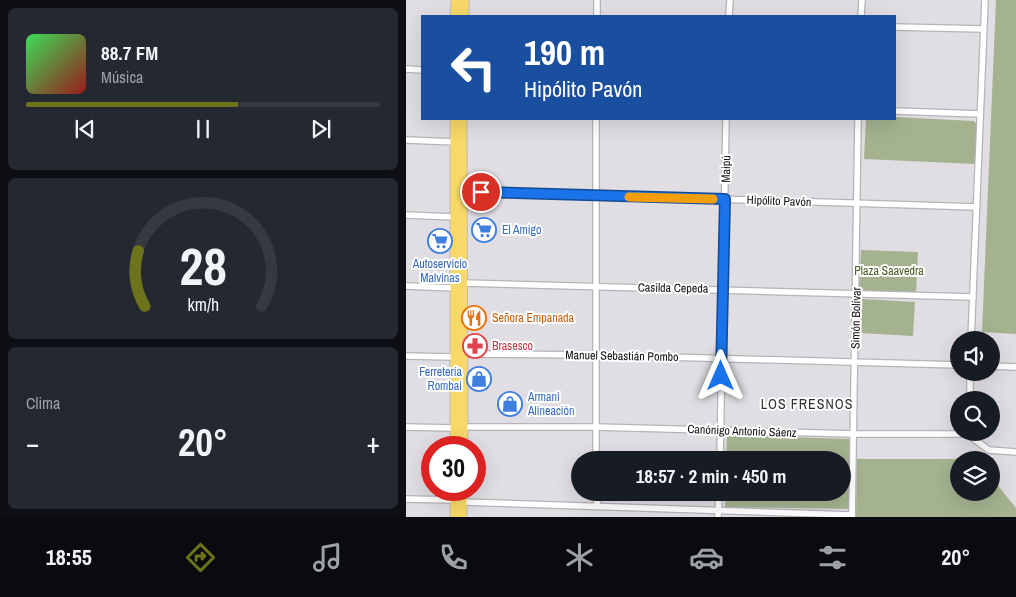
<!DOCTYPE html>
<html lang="es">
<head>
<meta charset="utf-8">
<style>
  :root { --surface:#171b24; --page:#242831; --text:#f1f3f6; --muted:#9ea1a6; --line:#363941; --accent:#6d731a }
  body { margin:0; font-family:"Archivo Narrow",sans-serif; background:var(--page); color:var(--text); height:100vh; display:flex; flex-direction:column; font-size:19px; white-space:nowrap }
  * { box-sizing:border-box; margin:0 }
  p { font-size:16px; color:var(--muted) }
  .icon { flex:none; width:28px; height:28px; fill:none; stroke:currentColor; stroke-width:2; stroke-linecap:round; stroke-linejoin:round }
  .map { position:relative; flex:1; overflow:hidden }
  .details { display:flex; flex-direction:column; gap:8px; padding:8px; background:#0d0f14; width:406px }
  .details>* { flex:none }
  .banner { position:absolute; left:15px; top:15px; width:475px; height:105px; border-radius:0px; box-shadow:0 5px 20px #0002; background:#1a4fa0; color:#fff; overflow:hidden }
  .controls { position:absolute; left:544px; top:331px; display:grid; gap:10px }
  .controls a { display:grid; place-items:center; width:50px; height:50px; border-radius:50%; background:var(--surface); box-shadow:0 5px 20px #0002; font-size:25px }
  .speed { position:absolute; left:15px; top:436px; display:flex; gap:10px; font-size:25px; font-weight:700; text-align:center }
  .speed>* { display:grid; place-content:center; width:65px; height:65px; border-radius:50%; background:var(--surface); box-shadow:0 5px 20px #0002; line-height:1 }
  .speed .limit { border:8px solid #d22; background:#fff; color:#111 }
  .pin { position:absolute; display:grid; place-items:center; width:42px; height:42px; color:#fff; margin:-21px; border:2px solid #fff; border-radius:50%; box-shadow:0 1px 5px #0007 }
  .me { position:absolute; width:55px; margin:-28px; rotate:0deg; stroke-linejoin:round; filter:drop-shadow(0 0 4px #0008) }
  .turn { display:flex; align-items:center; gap:18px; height:105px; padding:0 20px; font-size:22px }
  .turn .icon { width:65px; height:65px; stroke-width:2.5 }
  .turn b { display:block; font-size:35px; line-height:42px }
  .big { font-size:38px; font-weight:800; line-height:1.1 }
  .details .card { flex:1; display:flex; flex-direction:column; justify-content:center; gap:8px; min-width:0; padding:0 18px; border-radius:8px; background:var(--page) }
  .details .dial { align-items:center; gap:0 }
  .dial svg { height:130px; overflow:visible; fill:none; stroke:var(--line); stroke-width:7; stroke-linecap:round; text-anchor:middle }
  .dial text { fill:var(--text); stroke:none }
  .song { display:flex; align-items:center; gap:15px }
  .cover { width:60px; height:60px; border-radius:8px; background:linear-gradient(135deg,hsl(130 70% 55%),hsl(0 70% 35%)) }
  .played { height:5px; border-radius:2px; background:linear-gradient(90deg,var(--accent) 60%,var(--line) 60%) }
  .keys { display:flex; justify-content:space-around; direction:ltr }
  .heat { display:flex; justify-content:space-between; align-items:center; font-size:28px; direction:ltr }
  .trip { position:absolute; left:165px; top:451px; width:280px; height:50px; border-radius:25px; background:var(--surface); box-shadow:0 5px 20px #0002; font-weight:800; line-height:50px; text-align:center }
  .tabs { display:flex; height:80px; justify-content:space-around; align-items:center; background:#090b0e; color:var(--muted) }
  .tabs .icon { width:35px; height:35px }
  .tabs .current { color:var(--accent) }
  .tabs b { font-size:22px; color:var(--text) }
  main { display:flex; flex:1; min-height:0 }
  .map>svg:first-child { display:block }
  .green { fill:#a4b290 }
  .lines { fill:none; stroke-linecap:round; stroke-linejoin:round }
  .street-casing { stroke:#b7b3b9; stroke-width:8 }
  .primary-casing { stroke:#bdbcbd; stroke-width:11 }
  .street { stroke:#fff; stroke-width:5.5 }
  .primary { stroke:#f8d868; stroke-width:9 }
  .route-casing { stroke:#114b97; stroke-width:12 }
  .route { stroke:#1a73e8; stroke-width:9 }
  .slow { stroke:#f59e0b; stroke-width:9 }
  .labels { text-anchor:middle; stroke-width:4; stroke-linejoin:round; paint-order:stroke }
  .street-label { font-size:12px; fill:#121113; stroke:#fff }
  .shop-label { font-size:12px; fill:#366cbe; stroke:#fff; text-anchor:start }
  .park-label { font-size:12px; fill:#475c24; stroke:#fff }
  .food-label { font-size:12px; fill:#c56008; stroke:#fff; text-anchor:start }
  .health-label { font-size:12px; fill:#be3a42; stroke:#fff; text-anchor:start }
  .neighbourhood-label { font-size:14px; letter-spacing:1px; fill:#302d31; stroke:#fff }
</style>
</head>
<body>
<main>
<section class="details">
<div class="card">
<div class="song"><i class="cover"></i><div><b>88.7 FM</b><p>Música</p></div></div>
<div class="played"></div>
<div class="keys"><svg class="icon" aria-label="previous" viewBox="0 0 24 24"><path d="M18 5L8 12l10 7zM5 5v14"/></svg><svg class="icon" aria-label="pause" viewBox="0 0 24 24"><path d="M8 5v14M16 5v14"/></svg><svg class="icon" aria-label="next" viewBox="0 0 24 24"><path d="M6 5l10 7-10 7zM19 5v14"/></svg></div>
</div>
<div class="card dial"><svg viewBox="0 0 100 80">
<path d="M14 69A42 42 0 1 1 86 69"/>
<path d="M14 69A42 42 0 0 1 10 35" stroke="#6d731a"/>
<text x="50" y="56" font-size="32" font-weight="700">28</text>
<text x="50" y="72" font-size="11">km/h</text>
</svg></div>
<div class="card"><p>Clima</p>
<div class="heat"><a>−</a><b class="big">20°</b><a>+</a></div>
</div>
</section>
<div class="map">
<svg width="610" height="517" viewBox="0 0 610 517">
  <rect width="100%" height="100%" fill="#e0dde3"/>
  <g class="green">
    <polygon points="590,0 610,0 610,334 576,332"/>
    <polygon points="489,117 568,121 571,125 570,164 458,159 460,119 489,119"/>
    <polygon points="455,250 512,252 510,293 453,291"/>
    <polygon points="456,299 509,302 507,336 454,333"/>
    <polygon points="321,435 445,439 443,509 319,507 320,493 436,492 436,460 320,460"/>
    <polygon points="451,459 571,459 572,460 552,460 552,492 585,492 585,477 610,508 610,517 450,517"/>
  </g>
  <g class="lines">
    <defs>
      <g id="street">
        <polyline points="191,16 191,0"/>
        <polyline points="323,16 324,0"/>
        <polyline points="455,16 456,0"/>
        <polyline points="489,27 577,29"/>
        <polyline points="0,69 16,70"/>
        <polyline points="489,111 574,114"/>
        <polyline points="190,119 190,460"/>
        <polyline points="0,140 50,142"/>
        <polyline points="56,191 571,207"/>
        <polyline points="0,215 48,217"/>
        <polyline points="56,283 567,297"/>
        <polyline points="0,286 48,288"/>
        <polyline points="565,340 579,0"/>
        <polyline points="0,356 48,357 56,354 190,355 552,365"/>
        <polyline points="585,366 610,367"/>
        <polyline points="564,372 564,400"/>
        <polyline points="0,427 48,428"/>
        <polyline points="57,427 190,427 448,434 559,434 564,436 583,450 610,452"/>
        <polyline points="314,460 320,119"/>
        <polyline points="191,492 191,505"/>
        <polyline points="0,499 49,500"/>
        <polyline points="56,502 446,515"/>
        <polyline points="312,517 313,492"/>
        <polyline points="446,517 452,119"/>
      </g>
      <g id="primary">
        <polyline points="49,16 50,0"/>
        <polyline points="58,16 58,0"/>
        <polyline points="56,119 57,448"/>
        <polyline points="49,448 49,119"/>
        <polyline points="49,517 49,490"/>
        <polyline points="56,517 56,490"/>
      </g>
    </defs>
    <use href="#street" class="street-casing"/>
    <use href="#primary" class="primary-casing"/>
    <use href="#street" class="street"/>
    <use href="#primary" class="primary"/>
  </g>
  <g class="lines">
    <defs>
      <polyline id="route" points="75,192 319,199 315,376"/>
    </defs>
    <use href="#route" class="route-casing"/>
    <use href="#route" class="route"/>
    <polyline class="slow" points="223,197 307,199"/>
  </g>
  <defs>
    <symbol id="supermarket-ring" viewBox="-11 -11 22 22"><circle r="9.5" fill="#fff" stroke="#3f7fe0" stroke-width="1.5"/><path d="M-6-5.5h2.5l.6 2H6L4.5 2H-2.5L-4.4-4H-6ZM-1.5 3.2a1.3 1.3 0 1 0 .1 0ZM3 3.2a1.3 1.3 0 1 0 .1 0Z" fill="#3f7fe0"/></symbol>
    <symbol id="restaurant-ring" viewBox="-11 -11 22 22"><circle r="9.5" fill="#fff" stroke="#e8710a" stroke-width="1.5"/><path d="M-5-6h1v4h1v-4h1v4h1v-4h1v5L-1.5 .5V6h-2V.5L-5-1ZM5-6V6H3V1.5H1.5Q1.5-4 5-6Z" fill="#e8710a"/></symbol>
    <symbol id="pharmacy-ring" viewBox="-11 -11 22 22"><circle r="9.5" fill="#fff" stroke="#e0444e" stroke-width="1.5"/><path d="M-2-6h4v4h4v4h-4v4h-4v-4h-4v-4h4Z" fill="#e0444e"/></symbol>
    <symbol id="shop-ring" viewBox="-11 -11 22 22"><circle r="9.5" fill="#fff" stroke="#3f7fe0" stroke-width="1.5"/><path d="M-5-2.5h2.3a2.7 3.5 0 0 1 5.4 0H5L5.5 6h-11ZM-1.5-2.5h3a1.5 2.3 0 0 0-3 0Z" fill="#3f7fe0"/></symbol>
  </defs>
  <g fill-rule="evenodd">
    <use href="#supermarket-ring" x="64" y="216" width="28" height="28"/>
    <use href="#supermarket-ring" x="20" y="227" width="28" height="28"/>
    <use href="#restaurant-ring" x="54" y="304" width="28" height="28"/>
    <use href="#pharmacy-ring" x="55" y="332" width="28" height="28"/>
    <use href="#shop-ring" x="59" y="365" width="28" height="28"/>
    <use href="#shop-ring" x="90" y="390" width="28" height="28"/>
  </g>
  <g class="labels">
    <g class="street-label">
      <text transform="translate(320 169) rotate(-89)" y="4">Maipú</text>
      <text transform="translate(373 201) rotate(2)" y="4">Hipólito Pavón</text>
      <text transform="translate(267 288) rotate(1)" y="4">Casilda Cepeda</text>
      <text transform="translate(450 318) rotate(-89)" y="4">Simón Bolívar</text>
      <text transform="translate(216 356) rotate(1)" y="4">Manuel Sebastián Pombo</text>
      <text transform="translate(336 431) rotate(2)" y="4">Canónigo Antonio Sáenz</text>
    </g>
    <g class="shop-label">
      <text x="96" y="234">El Amigo</text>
      <text x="34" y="268" text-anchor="middle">Autoservicio<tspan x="34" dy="14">Malvinas</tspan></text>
      <text x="56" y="376" text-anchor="end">Ferretería<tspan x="56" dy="14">Rombai</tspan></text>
      <text x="122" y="401">Armani<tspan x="122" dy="14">Alineación</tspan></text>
    </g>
    <g class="park-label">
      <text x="483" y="275">Plaza Saavedra</text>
    </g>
    <g class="food-label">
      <text x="86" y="322">Señora Empanada</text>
    </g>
    <g class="health-label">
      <text x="86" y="350">Brasesco</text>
    </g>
    <g class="neighbourhood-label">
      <text x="401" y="409">LOS FRESNOS</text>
    </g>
  </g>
</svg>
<div class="controls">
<a><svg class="icon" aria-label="sound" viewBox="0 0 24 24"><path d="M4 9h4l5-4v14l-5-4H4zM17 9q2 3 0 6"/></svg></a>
<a><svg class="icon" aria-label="search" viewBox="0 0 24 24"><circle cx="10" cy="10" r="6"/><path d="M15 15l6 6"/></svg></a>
<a><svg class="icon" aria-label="layers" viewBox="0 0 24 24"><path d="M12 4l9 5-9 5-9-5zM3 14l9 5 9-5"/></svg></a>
</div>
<div class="speed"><div class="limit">30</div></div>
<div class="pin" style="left:75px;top:192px;background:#d93025"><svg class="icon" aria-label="arrive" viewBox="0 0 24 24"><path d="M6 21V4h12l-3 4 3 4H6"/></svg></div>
<svg class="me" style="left:315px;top:376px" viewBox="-20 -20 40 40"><path d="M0-17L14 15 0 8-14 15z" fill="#1a73e8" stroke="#fff" stroke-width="4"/></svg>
<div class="trip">18:57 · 2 min · 450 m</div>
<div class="banner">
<div class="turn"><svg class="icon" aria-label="left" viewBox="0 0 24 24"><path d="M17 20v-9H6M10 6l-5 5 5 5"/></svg><div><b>190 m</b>Hipólito Pavón</div></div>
</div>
</div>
</main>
<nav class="tabs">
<b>18:55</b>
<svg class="icon current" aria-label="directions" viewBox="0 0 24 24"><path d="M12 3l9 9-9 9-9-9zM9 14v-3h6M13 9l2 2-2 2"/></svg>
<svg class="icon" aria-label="music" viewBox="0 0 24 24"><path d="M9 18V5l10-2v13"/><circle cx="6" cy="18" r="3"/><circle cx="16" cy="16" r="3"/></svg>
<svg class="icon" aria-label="phone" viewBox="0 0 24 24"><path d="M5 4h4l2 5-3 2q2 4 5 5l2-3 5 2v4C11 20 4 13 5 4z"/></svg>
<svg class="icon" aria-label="climate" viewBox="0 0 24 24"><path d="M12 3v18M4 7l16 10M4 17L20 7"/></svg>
<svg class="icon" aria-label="car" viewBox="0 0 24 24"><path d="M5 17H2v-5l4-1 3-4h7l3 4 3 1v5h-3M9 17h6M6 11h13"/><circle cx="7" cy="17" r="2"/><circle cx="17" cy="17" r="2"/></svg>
<svg class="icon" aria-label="filters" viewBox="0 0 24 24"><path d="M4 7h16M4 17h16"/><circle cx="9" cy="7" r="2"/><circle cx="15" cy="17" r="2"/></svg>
<b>20°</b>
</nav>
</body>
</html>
